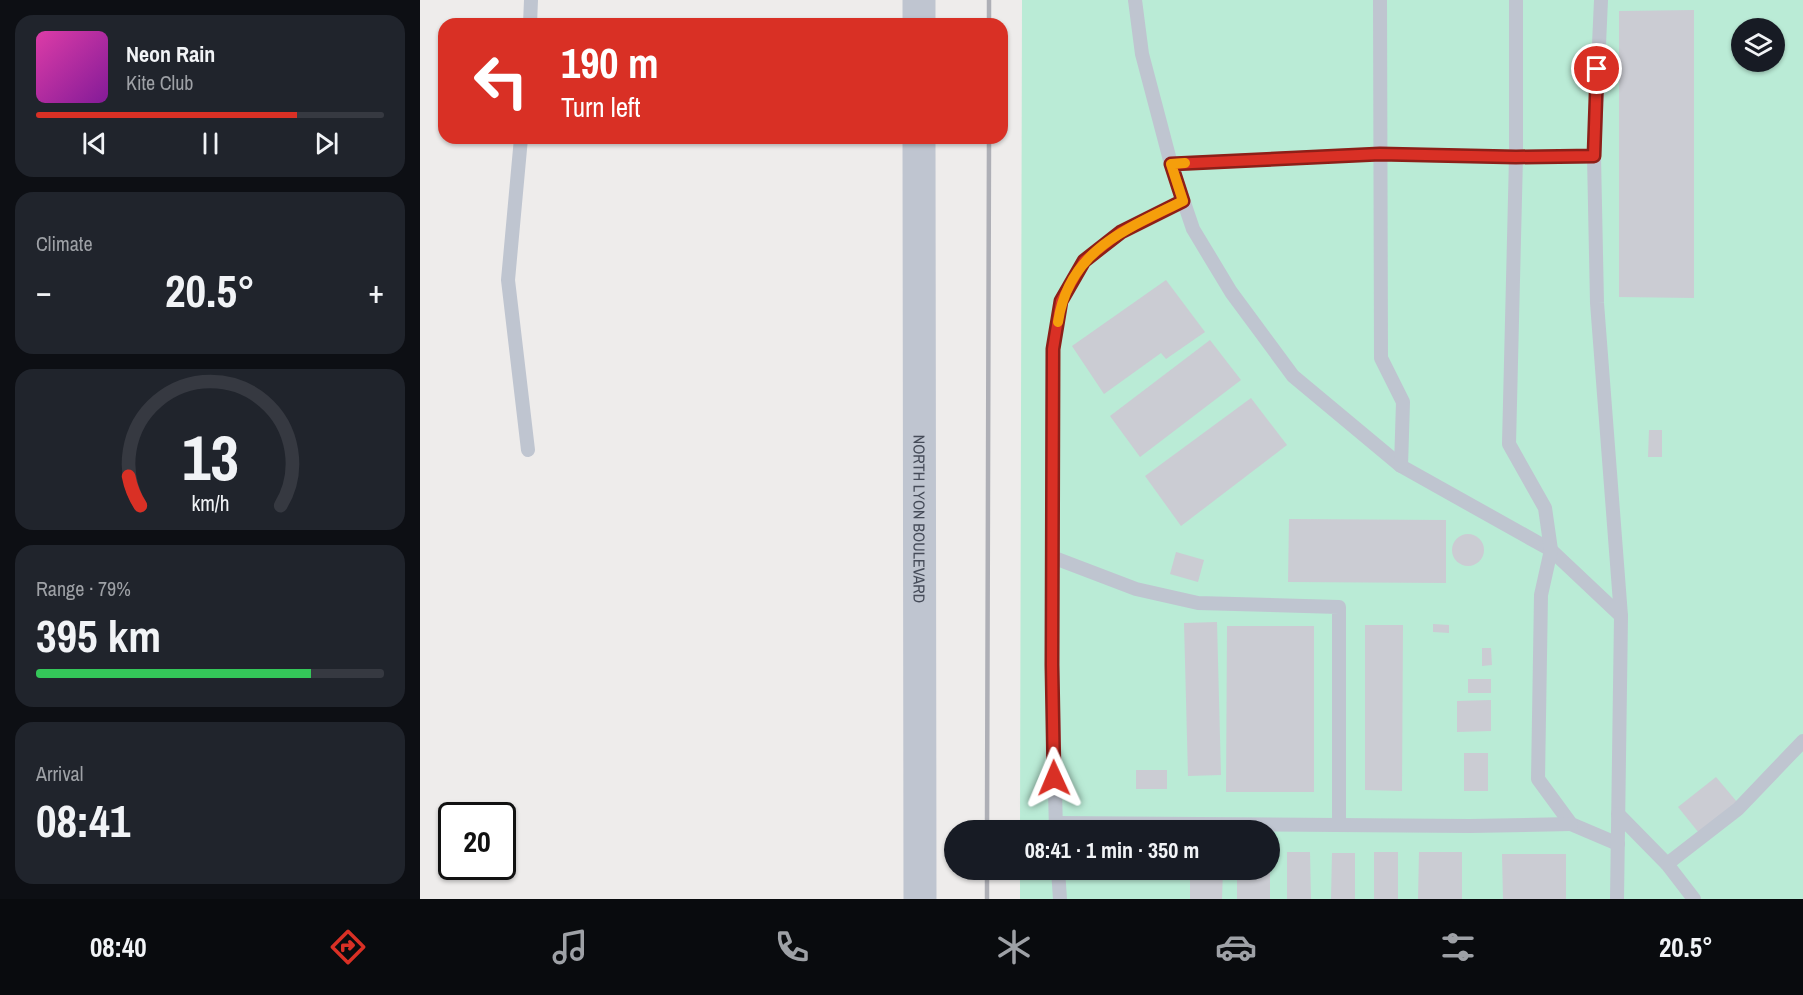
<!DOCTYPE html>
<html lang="en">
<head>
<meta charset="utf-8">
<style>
  :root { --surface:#171b24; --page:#20242c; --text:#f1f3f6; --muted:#9ea1a6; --line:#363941; --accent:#d93025 }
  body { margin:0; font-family:"Archivo Narrow",sans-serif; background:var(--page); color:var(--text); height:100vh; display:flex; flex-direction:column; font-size:22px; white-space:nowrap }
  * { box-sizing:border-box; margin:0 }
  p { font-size:20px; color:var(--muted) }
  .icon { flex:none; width:33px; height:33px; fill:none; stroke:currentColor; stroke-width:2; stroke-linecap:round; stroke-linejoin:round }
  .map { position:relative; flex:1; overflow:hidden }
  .side { display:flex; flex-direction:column; gap:15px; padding:15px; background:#0d0f14; width:420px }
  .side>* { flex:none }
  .top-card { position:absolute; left:18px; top:18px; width:570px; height:126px; border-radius:18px; box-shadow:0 2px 4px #0004; background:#d93025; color:#fff; overflow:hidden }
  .buttons { position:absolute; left:1311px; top:18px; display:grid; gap:12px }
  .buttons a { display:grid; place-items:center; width:54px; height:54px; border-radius:50%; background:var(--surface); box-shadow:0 2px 4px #0004; font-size:30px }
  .speed { position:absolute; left:18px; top:802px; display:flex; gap:12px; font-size:30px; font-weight:700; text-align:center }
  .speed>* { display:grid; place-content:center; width:78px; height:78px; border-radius:50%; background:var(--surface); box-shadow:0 2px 4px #0004; line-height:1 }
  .speed .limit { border:3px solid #111; border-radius:9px; background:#fff; color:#111 }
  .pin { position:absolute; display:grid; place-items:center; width:51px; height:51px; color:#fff; margin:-26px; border:3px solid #fff; border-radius:50%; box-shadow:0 2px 6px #0007 }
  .me { position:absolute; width:66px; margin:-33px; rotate:359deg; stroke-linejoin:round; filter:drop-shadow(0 0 4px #0008) }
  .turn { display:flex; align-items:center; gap:21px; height:126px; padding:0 24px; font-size:27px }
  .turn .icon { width:78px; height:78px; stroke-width:2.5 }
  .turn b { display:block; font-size:42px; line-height:51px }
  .big { font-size:45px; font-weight:700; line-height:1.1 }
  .side .widget { flex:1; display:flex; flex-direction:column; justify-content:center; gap:9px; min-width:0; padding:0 21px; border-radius:18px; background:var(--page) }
  .side .dial { align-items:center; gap:0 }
  .dial svg { height:156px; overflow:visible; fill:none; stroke:var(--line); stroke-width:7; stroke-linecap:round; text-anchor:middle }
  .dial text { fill:var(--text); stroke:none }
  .song { display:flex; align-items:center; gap:18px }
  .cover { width:72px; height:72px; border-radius:9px; background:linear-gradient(135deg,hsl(320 70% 55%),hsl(290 70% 35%)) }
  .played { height:6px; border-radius:3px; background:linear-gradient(90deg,var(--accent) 75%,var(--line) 75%) }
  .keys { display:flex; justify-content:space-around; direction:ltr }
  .heat { display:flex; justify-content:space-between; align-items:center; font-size:33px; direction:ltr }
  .charge { height:9px; border-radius:4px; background:linear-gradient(90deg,#34c759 79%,var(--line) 0) }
  .trip { position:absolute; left:524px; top:820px; width:336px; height:60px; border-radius:30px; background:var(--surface); box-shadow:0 2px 4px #0004; font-weight:700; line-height:60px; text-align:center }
  .tab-bar { display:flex; height:96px; justify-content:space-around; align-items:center; background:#090b0e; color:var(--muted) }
  .tab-bar .icon { width:42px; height:42px }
  .tab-bar .on { color:var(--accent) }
  .tab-bar b { font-size:27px; color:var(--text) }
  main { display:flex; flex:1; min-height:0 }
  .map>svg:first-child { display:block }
  .green { fill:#baebd6; fill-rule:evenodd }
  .building { fill:#cbccd3 }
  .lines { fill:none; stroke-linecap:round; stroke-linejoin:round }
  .service { stroke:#bfc5d0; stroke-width:14 }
  .tertiary { stroke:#bfc5d0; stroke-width:33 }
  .rail { stroke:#aeafb6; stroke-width:4.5 }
  .route-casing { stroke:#8d1f18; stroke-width:15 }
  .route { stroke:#d93025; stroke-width:10 }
  .slow { stroke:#f59e0b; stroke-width:10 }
  .labels { text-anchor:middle; stroke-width:4.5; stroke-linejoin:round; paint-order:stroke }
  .street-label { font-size:16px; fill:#454b58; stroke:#fff }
</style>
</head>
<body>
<main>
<section class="side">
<div class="widget">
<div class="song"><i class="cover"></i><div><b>Neon Rain</b><p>Kite Club</p></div></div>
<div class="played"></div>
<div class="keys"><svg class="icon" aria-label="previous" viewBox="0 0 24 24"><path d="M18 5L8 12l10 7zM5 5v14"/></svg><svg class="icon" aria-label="pause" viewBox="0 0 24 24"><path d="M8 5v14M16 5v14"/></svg><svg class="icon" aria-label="next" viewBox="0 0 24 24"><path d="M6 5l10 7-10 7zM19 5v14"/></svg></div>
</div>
<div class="widget"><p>Climate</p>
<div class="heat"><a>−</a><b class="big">20.5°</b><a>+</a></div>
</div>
<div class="widget dial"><svg viewBox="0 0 100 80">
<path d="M14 69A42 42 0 1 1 86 69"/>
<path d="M14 69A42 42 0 0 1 8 54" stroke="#d93025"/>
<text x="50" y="56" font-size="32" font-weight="700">13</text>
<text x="50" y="72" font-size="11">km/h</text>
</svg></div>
<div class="widget"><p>Range · 79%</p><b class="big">395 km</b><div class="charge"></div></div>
<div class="widget"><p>Arrival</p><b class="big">08:41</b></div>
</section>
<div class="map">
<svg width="1383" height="899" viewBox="0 0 1383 899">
  <rect width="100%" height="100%" fill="#eeeceb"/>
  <path class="green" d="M 602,0 L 1383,0 L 1383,899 L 600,899 L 600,870 L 849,870 L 849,831 L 600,831 ZM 1322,28 L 1354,28 L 1354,62 L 1322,62 Z"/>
  <g class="building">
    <polygon points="1274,10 1274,298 1199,297 1199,11"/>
    <polygon points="746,280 785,332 746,359 741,353 684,394 652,346"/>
    <polygon points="790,340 821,380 720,457 690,416"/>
    <polygon points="831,398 867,445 761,526 725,476"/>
    <polygon points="1229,430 1242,430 1242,457 1228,457"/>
    <polygon points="869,519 1026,520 1026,583 868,582"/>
    <circle cx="1048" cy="550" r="16"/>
    <polygon points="756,552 784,560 778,582 750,574"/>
    <polygon points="797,622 801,775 768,776 764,623"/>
    <polygon points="1013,624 1029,625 1029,633 1013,632"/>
    <polygon points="945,625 983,625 982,791 945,790"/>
    <polygon points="807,626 894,626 894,792 806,792"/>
    <polygon points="1062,648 1071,648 1072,665 1062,666"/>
    <rect x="1048" y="679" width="23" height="14"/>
    <polygon points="1071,700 1071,731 1037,732 1037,701"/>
    <rect x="1044" y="753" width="24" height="38"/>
    <rect x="716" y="770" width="31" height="19"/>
    <polygon points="1296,777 1317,802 1279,833 1258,807"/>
    <polygon points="867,852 890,852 891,899 867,899"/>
    <rect x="954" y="852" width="24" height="47"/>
    <polygon points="999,852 1042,852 1042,899 998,899"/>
    <polygon points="912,853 935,853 935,899 911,899"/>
    <polygon points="1082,854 1146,854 1146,899 1083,899"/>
    <polygon points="770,870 803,870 802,899 770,899"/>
    <rect x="817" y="870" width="33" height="29"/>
  </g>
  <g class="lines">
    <g class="service">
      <polyline points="715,0 722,54 751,164 773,229 811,292 873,376 981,466 1131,550 1201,616"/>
      <polyline points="960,0 961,358 983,402 981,466"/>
      <polyline points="1096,0 1096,157 1089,444 1125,508 1131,550 1121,595 1118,779 1151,824 1198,844"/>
      <polyline points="1181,0 1174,156 1177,303 1201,616 1197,899"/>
      <polyline points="110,24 111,0"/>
      <polyline points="101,138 88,280 108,450"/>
      <polyline points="751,164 960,154 1096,157 1174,156"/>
      <polyline points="632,557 716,589 778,603 919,607 919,825"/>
      <polyline points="1198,814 1247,864 1274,899"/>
      <polyline points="635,823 1050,826 1151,824"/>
      <polyline points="636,831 632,665 632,424 633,349 641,301 664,261 701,232 763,201"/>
      <polyline points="1247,864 1318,809 1383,741"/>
      <polyline points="638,870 640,899"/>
    </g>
    <g class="tertiary">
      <polyline points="499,0 499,24"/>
      <path id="s1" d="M 499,138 L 500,899"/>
    </g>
    <g class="rail">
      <polyline points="569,24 569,0"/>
      <polyline points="567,831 569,138"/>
      <polyline points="567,899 567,870"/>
    </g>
  </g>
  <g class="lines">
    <defs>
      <polyline id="route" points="634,778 632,665 633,349 641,301 664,261 701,232 763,201 751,164 960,154 1096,157 1174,156 1177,69"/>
    </defs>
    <use href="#route" class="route-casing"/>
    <use href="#route" class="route"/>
    <path class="slow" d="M 638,322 C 649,250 705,230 763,201 L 751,164 L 765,163"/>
  </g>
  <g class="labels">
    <g class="street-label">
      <text dy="6" stroke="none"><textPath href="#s1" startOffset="381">NORTH LYON BOULEVARD</textPath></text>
    </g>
  </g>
</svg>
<div class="buttons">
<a><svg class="icon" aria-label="layers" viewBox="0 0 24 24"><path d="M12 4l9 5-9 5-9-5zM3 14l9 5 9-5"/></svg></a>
</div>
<div class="speed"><div class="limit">20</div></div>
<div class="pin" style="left:1177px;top:69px;background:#d93025"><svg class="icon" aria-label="arrive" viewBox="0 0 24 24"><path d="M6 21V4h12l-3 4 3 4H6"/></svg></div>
<svg class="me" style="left:634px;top:778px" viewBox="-20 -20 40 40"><path d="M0-17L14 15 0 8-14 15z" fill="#d93025" stroke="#fff" stroke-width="4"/></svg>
<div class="trip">08:41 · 1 min · 350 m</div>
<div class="top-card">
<div class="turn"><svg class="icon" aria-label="left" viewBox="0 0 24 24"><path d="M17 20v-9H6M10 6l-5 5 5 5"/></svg><div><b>190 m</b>Turn left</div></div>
</div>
</div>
</main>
<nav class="tab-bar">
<b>08:40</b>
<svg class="icon on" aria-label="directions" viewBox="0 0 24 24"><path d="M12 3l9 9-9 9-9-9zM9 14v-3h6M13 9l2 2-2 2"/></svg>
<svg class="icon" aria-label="music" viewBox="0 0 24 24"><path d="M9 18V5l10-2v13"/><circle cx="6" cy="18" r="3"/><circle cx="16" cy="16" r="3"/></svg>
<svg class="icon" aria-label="phone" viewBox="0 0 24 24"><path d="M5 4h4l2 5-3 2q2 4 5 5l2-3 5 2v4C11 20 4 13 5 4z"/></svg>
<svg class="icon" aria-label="climate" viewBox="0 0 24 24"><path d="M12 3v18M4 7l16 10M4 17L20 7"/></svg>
<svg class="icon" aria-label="car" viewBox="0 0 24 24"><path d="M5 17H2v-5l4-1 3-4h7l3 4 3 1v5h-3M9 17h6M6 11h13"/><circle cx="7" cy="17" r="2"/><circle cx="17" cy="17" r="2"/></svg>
<svg class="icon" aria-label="filters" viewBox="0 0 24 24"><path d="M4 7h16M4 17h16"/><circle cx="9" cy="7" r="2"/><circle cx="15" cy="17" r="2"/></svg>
<b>20.5°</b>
</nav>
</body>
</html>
